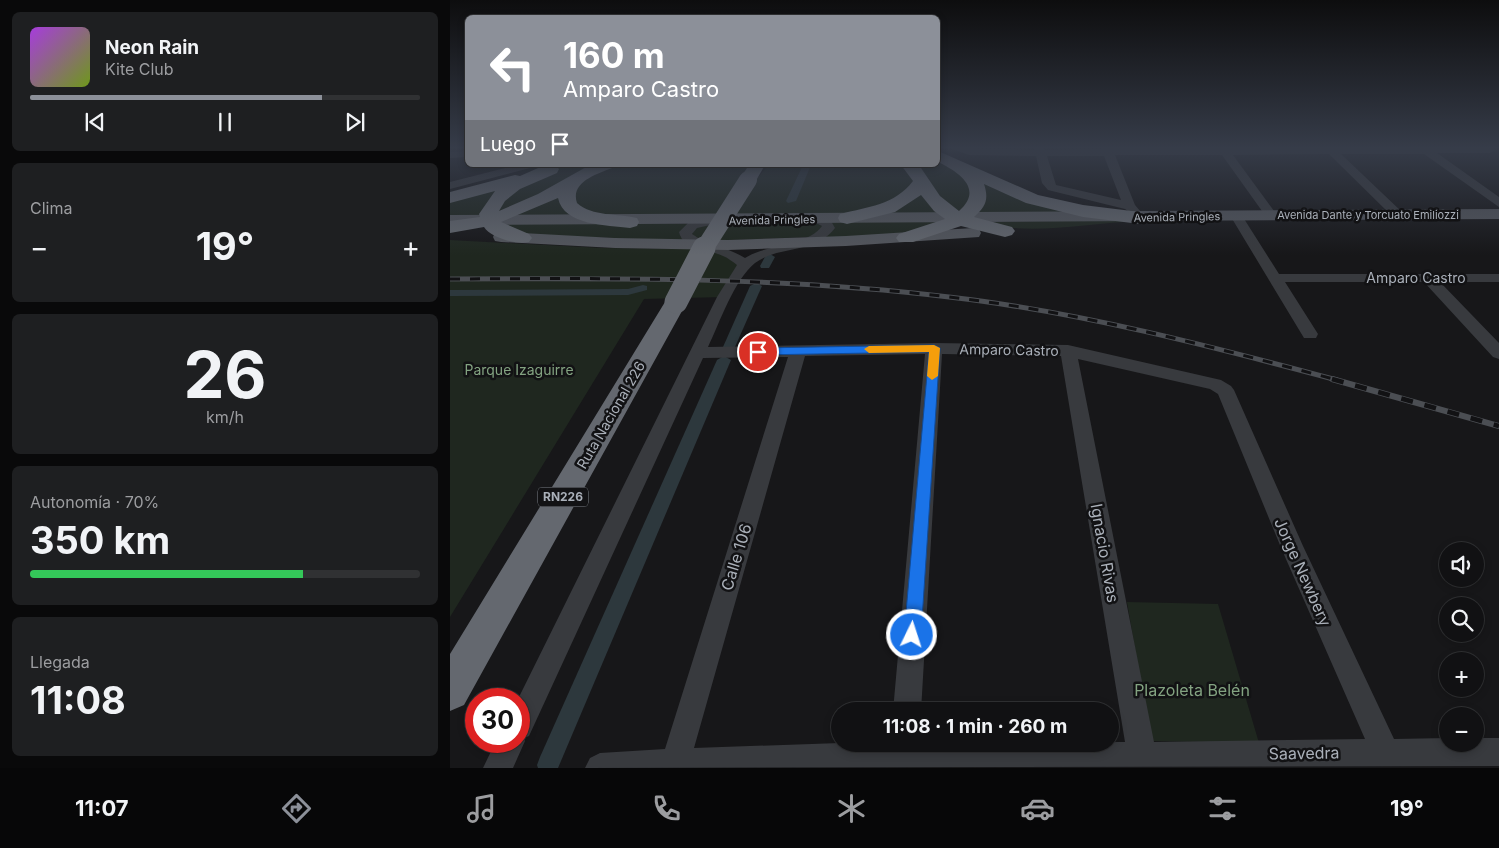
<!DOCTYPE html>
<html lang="es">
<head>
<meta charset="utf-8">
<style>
  :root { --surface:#111113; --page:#1e1f21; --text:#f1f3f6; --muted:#9c9da0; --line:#303133; --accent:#8c9099 }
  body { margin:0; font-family:Inter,sans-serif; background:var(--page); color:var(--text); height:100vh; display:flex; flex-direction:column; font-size:19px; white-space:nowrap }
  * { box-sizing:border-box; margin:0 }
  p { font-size:16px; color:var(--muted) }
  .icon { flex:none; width:28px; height:28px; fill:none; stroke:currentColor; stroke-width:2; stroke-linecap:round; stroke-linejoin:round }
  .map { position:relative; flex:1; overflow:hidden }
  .panel { display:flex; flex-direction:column; gap:12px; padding:12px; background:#09090a; width:450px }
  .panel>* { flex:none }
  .guide { position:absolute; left:15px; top:15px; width:475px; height:152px; border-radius:8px; box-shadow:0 2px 8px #0003,0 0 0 1px var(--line); background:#8c9099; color:#fff; overflow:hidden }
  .controls { position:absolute; left:989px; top:542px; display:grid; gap:10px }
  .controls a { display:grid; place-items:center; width:45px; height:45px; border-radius:50%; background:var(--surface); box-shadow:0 2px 8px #0003,0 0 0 1px var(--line); font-size:25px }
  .speed { position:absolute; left:15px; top:688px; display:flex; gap:10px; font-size:25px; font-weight:700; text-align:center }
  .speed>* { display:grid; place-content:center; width:65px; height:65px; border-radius:50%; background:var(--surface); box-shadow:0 2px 8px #0003,0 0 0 1px var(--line); line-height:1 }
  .speed .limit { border:8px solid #d22; background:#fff; color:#111 }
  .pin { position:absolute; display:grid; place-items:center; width:42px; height:42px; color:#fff; margin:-21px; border:2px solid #fff; border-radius:50%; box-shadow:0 1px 5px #0007 }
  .me { position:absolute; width:55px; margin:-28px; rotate:4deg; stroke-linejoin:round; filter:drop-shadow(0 0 4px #0008) }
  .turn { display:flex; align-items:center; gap:18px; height:105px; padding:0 15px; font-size:22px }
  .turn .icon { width:65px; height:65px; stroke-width:2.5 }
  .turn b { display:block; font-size:35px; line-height:42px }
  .then { display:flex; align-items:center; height:48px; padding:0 15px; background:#0003; gap:10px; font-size:19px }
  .big { font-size:38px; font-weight:700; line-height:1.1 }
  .panel .card { flex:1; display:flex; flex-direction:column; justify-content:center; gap:8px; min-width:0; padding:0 18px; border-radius:8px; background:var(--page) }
  .panel .dial { align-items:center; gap:0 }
  .dial b { font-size:65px; line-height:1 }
  .song { display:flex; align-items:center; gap:15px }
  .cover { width:60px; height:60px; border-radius:8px; background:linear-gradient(135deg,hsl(280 70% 55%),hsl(80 70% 35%)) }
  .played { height:5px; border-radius:2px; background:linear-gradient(90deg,var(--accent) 75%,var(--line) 75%) }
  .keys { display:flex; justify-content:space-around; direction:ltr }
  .heat { display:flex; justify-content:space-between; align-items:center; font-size:28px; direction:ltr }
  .charge { height:8px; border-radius:4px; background:linear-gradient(90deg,#34c759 70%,var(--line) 0) }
  .trip { position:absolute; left:381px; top:702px; width:288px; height:50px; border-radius:25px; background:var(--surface); box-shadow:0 2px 8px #0003,0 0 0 1px var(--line); font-weight:700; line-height:50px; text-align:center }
  .tab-bar { display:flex; height:80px; justify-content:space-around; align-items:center; background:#070708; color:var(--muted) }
  .tab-bar .icon { width:35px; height:35px }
  .tab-bar .selected { color:var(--accent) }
  .tab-bar b { font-size:22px; color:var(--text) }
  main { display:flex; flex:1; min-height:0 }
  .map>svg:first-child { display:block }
  .green { fill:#1f271f }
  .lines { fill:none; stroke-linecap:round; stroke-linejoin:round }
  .canal { fill:#2d383d; fill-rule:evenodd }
  .minor { fill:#383a3e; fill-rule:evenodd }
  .major { fill:#54575d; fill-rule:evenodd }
  .highway { fill:#64686f; fill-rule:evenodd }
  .rail-far1-casing { stroke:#4b4e53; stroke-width:5 }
  .rail-casing { stroke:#4b4e53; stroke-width:6 }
  .rail-far1 { stroke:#121214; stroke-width:3; stroke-dasharray:10; stroke-linecap:butt }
  .rail { stroke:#121214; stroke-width:4.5; stroke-dasharray:12; stroke-linecap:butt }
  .highway-bridge-far1 { stroke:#64686f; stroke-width:18 }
  .highway-bridge { stroke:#64686f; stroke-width:23 }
  .route { fill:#1a73e8; stroke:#114b97 }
  .slow { fill:#f59e0b }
  .labels { text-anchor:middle; stroke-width:5; stroke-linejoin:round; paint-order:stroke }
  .far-street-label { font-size:11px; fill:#aab0b9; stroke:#121214 }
  .shield { fill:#121214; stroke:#7c8188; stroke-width:1 }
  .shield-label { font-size:12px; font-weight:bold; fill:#aab0b9 }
  .street-label { font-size:14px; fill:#aab0b9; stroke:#121214 }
  .park-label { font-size:14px; fill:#83a381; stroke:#121214 }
  .near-street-label { font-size:16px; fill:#aab0b9; stroke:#121214 }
  .near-park-label { font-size:16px; fill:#83a381; stroke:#121214 }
</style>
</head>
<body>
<main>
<section class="panel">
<div class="card">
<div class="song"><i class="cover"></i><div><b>Neon Rain</b><p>Kite Club</p></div></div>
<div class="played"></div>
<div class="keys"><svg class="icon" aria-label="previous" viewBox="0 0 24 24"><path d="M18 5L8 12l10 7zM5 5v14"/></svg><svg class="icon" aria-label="pause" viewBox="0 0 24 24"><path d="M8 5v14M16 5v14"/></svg><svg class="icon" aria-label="next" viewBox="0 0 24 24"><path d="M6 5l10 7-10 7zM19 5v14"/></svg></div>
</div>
<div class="card"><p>Clima</p>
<div class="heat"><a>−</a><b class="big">19°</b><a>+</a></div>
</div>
<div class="card dial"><b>26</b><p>km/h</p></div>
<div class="card"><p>Autonomía · 70%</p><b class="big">350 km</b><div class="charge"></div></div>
<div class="card"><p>Llegada</p><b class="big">11:08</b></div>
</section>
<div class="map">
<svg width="1049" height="768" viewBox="0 0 1049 768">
  <rect width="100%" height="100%" fill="#171719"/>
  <g class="green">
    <polygon points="488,158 520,178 520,209 503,212 463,165 488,165"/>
    <polygon points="117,165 151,165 44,218 46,203 103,169"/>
    <polygon points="162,165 299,165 301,185 319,165 454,165 468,181 458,196 410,213 165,217 126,208 125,185"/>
    <polygon points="524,176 623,211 515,217"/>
    <polygon points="48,187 36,218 0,218 0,199"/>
    <polygon points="472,188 502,218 412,217"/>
    <polygon points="112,191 145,220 67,215"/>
    <path d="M 684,220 L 685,221 C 634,224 577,236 527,222 Z"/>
    <polygon points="380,222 499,222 473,232 370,239"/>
    <polygon points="47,223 243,224 231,232 230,236 235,241 70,234"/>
    <polygon points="274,223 365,223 375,227 361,237 252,241 241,237 245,227"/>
    <polygon points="0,240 153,248 253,249 266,251 291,266 274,297 194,299 0,617"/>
    <polygon points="677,602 768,604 809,743 701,741"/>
  </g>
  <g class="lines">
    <g class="canal">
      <polygon points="353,165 361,165 346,201 338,203 336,201"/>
      <polygon points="320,254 325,257 319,268 311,268 310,266 316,255"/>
      <polygon points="306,283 312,286 285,347 279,351 274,350 273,347 300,286"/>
      <polygon points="193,285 197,286 197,290 178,295 0,296 0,290 178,289"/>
      <polygon points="274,356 281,360 108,768 88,768 87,765 90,757 267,360"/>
    </g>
    <g class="minor">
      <path d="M 497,147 L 584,150 L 584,147 L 594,147 L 595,150 L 652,149 L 651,147 L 1042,147 L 1045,150 L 1040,153 L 987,153 L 1049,197 L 1049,207 L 974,154 L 891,154 L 952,212 L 954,215 L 948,219 L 944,218 L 879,154 L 783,155 L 827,215 L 821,219 L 817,218 L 772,155 L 665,155 L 685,205 L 691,212 L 685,216 L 675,209 L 598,190 L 592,183 L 586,156 L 519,155 ZM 597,156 L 654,156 L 671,200 L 606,185 Z"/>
      <polygon points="18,151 18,157 0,158 0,152"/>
      <polygon points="67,165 85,165 84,167 0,189 0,182"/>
      <polygon points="787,213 791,214 829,274 1049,274 1049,282 990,282 1049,343 1049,359 1043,357 974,282 835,282 868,334 866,338 854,338 781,217"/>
      <path d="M 365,216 L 381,221 L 385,228 C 366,254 329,245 305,263 C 284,280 270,322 258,347 L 484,343 L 618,345 L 771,380 L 781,386 L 784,390 L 853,546 L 944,739 L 998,738 L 998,744 L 1025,744 L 1025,738 L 1049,738 L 1049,766 L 135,768 L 140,758 L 150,753 L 215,749 L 338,357 L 253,358 L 79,736 L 74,738 L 75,741 L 63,768 L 33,768 L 46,741 L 69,741 L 68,699 L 267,297 L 287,265 C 283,262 278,258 273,256 C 259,249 233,251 229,232 L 239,222 L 265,218 L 267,221 L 265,224 L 247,228 L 242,234 C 258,246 278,247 295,258 C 316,244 358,246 372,226 L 359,220 ZM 475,354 L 443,711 L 471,711 L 492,354 L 611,356 L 675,742 L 390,743 L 244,748 L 355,356 ZM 628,359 L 760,389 L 768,394 L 832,550 L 915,739 L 704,742 Z"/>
    </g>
    <g class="major">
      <polygon points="1049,209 1049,219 0,225 0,215"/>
      <polygon points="523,228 529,229 531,233 529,237 396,246 278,250 165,248 51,242 45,241 43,237 45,233 51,232 165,238 278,240 396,236"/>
    </g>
    <g class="highway">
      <path d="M 488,151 L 588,195 L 633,205 L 690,212 L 697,214 L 699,218 L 697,222 L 690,224 L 633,217 L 576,203 L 534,184 C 539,199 536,207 524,217 L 562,227 L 565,231 L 562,235 L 555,237 L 511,226 L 463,242 L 449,242 L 446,238 L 449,234 L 495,219 L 484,211 L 471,195 L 445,212 L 397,224 L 390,222 L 388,218 L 390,214 C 417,207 445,205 463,181 L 451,165 L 469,165 L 490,196 L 509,211 C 534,189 509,172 488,162 Z"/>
      <path d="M 95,165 L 105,165 L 109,169 L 107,173 L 70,189 L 55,201 L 49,211 L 88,194 L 138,166 L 164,165 L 162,168 C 147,174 120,182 127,203 C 143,217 167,213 187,218 L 189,222 L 187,226 L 180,228 C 157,225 114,226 108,198 L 51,222 L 79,234 L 82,238 L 79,242 C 67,245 41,238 34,227 L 0,233 L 0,221 L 30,217 L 29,214 L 45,191 L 0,203 L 0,192 L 65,175 L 70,176 Z"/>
      <polygon points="299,165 315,165 304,184 292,184 289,180"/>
      <polygon points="226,295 234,297 237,302 14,705 0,711 0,654 215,302 218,297"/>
    </g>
    <defs>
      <path id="rail-far1" d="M 0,279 C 167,278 334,277 499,297 C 630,312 760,346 887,380"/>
      <polyline id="rail" points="882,379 1049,426"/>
    </defs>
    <use href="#rail-far1" class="rail-far1-casing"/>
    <use href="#rail" class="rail-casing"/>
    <use href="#rail-far1" class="rail-far1"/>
    <use href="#rail" class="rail"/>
    <polyline class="highway-bridge-far1" points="254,249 298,180"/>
    <polyline class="highway-bridge" points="226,302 254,248"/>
  </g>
  <linearGradient id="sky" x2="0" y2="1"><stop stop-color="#0d0d0e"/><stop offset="0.58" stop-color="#363c49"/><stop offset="1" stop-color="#363c49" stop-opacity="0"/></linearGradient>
  <rect width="1049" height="255" fill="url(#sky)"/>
  <polygon class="route" points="484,345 490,348 471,635 468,641 462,643 457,641 454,635 479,352 308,355 303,352 308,348"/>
  <polygon class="slow" points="484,345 490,348 488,376 482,380 477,376 479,352 419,353 414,349 419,346"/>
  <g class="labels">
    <g class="far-street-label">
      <text x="918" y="219">Avenida Dante y Torcuato Emiliozzi</text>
      <text transform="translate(727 217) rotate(-1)" y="4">Avenida Pringles</text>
      <text transform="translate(322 220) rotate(-1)" y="4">Avenida Pringles</text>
    </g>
    <rect class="shield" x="88" y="487.5" width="50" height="19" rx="4"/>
    <g class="shield-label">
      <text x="113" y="501">RN226</text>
    </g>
    <g class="street-label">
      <text x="966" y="283">Amparo Castro</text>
      <text transform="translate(559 350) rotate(1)" y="5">Amparo Castro</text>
      <text transform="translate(161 415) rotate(-60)" y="5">Ruta Nacional 226</text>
    </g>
    <g class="park-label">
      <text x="69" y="375">Parque Izaguirre</text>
    </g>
    <g class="near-street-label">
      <text transform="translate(655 553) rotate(80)" y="6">Ignacio Rivas</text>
      <text transform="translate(286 557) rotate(-73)" y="6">Calle 106</text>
      <text transform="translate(853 572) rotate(66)" y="6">Jorge Newbery</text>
      <text transform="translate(854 753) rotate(-1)" y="6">Saavedra</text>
    </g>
    <g class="near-park-label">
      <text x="742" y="696">Plazoleta Belén</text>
    </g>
  </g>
</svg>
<div class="controls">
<a><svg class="icon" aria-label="sound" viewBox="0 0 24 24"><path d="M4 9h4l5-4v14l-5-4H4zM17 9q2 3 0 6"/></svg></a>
<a><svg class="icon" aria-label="search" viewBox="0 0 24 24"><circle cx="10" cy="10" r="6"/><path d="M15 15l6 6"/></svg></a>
<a>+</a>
<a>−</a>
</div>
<div class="speed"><div class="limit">30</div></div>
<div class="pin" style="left:308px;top:352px;background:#d93025"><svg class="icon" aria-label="arrive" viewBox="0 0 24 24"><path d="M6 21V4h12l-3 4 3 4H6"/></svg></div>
<svg class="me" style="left:462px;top:635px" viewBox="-20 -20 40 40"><circle r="17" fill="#1a73e8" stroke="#fff" stroke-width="3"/><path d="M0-11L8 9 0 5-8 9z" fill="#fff"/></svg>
<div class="trip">11:08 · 1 min · 260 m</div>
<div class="guide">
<div class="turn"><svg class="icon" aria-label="left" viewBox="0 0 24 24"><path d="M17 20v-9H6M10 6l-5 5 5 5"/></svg><div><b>160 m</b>Amparo Castro</div></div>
<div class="then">Luego<svg class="icon" aria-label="arrive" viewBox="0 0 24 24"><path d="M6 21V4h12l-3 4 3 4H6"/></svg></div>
</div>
</div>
</main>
<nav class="tab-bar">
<b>11:07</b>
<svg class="icon selected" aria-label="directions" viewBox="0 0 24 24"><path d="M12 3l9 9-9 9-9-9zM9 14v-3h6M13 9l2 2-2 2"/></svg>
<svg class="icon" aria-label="music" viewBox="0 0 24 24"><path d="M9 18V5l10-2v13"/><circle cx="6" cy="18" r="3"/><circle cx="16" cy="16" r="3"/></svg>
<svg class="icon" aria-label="phone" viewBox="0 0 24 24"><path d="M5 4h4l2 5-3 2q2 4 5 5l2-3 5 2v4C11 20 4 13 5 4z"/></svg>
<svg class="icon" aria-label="climate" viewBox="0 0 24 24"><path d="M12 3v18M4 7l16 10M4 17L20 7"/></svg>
<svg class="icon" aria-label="car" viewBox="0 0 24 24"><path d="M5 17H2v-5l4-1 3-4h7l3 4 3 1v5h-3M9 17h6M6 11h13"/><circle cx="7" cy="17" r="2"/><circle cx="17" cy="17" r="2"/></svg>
<svg class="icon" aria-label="filters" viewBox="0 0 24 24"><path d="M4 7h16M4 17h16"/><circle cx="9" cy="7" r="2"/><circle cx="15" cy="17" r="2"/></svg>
<b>19°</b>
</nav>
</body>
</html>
